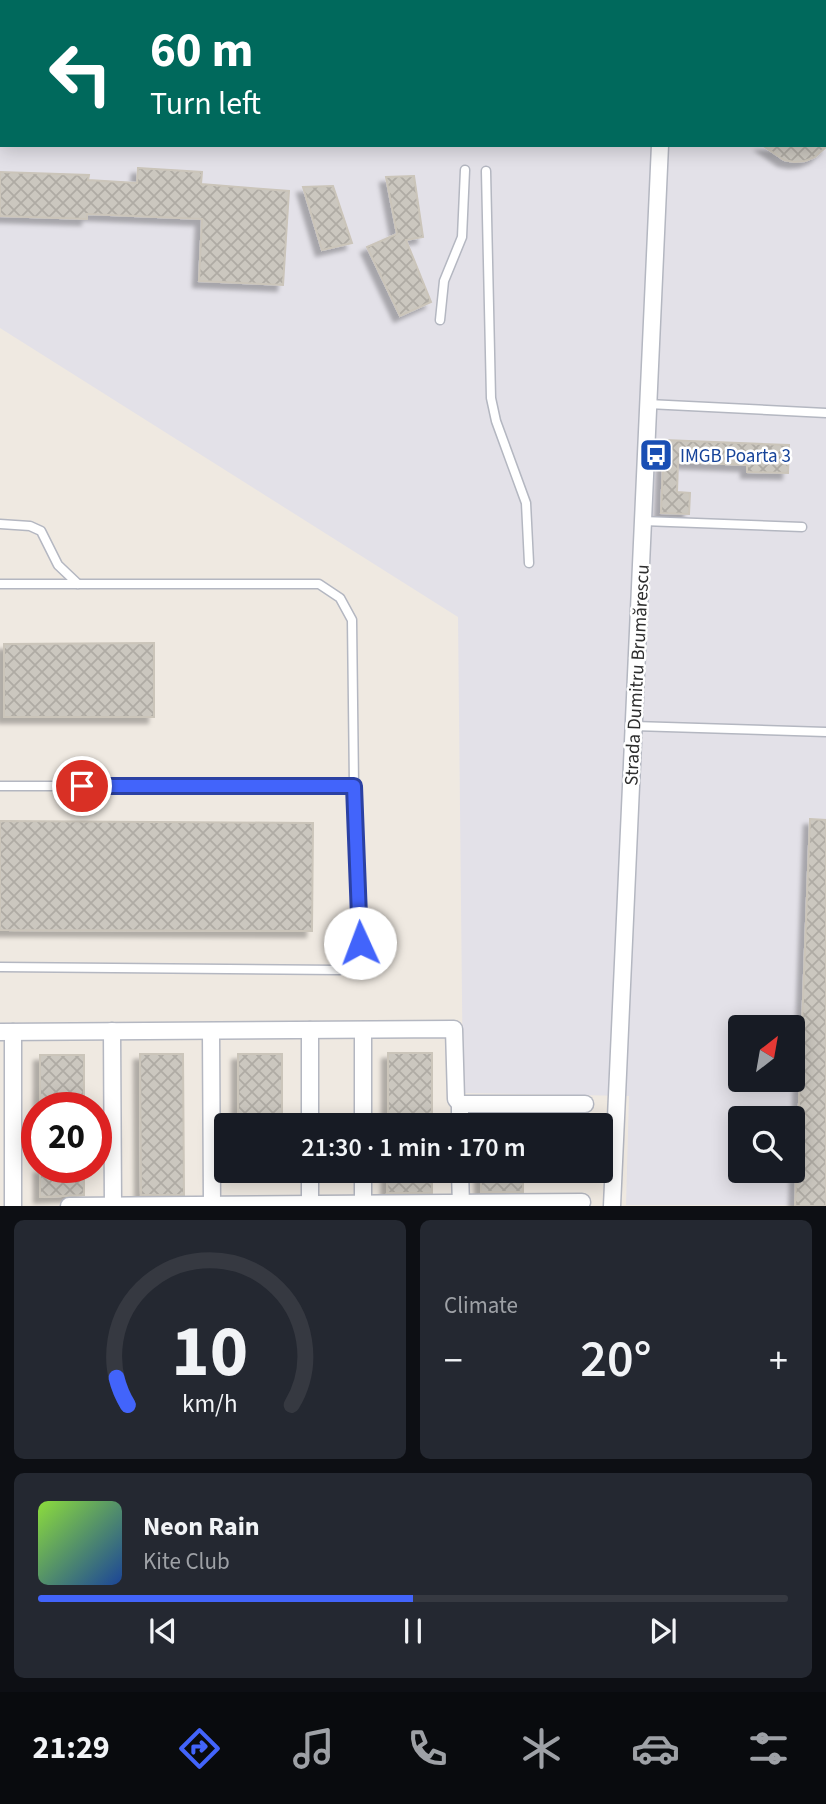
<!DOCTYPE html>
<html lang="en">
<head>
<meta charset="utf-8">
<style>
  :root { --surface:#171b24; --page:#242831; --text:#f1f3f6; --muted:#9ea1a6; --line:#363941; --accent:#4264fb }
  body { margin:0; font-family:"Source Sans 3",sans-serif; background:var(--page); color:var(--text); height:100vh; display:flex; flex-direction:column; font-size:26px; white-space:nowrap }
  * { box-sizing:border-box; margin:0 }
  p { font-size:23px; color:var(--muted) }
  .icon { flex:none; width:38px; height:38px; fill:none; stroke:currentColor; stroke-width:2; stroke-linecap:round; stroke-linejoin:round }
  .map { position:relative; height:1206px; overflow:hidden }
  .side { display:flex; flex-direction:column; gap:14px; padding:14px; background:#0d0f14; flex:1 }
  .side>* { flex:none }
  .guide { position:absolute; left:0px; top:0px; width:826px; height:147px; box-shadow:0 4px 18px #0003; background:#00695c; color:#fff; overflow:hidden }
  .needle { width:46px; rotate:31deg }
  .buttons { position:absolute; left:728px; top:1015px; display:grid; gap:14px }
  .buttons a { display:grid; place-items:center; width:77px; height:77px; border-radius:7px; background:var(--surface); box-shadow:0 4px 18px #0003; font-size:35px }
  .speed { position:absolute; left:21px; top:1092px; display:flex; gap:14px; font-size:35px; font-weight:700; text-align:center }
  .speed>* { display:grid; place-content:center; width:91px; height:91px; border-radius:50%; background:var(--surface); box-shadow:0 4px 18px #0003; line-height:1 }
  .speed .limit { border:10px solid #d22; background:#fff; color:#111 }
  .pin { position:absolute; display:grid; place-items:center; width:60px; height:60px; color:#fff; margin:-30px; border:4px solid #fff; border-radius:50%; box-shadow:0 2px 7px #0007 }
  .me { position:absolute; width:77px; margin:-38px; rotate:358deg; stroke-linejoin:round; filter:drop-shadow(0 0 5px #0008) }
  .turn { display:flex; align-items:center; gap:24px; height:147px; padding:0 35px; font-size:32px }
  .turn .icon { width:91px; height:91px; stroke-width:2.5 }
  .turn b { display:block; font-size:49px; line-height:60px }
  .big { font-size:52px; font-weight:600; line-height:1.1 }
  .side .widget { flex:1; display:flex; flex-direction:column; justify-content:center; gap:10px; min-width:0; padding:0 24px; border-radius:10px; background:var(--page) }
  .side .dial { align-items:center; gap:0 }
  .dial svg { height:182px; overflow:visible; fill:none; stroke:var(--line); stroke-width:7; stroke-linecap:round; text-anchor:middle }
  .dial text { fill:var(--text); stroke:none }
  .song { display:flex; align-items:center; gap:21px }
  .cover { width:84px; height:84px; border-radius:10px; background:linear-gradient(135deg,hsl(90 70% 55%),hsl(220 70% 35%)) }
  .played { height:7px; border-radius:4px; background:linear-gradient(90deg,var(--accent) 50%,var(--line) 50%) }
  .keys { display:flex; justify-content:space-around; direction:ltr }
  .heat { display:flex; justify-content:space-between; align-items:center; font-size:38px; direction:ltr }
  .side .tiles { flex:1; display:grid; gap:14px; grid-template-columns:1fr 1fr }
  .widget:last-child { grid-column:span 2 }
  .trip { position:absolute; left:214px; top:1113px; width:399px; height:70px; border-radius:7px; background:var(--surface); box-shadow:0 4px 18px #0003; font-weight:600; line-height:70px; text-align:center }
  .menu { display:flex; height:112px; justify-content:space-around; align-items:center; background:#090b0e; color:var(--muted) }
  .menu .icon { width:49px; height:49px }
  .menu .active { color:var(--accent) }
  .menu b { font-size:32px; color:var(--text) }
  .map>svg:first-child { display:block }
  .industrial { fill:#e3e1e8; fill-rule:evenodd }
  .building { fill:url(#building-cross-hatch); stroke:#cbc5ba; stroke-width:2; filter:url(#shadow) }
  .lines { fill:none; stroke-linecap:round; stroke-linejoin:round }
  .lane-casing { stroke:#b4b7c1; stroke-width:11 }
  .street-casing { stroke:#b4b7c1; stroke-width:19 }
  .lane { stroke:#fff; stroke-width:8 }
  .street { stroke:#fff; stroke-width:16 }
  .route-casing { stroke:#2b41a3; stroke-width:18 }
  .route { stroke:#4264fb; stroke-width:12 }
  .labels { text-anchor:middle; stroke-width:5; stroke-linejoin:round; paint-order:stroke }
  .transit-label { font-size:19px; fill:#164399; stroke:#fff; text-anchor:start }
  .street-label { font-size:19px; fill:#2e2e2e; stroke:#fff }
</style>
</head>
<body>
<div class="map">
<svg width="826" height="1206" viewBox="0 0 826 1206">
  <defs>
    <pattern id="building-cross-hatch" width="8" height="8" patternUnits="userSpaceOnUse" patternTransform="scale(1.75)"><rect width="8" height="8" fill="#cbc7bf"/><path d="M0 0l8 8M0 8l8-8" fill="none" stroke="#afaba4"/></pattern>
    <filter id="shadow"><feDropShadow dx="-6" dy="6" stdDeviation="2" flood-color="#0004"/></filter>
  </defs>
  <rect width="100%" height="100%" fill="#efe9e1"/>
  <path class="industrial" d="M 0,0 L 826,0 L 826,1205 L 626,1205 L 629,1096 L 463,1093 L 458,617 L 0,328 ZM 2,2 L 824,2 L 824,145 L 2,145 ZM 740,1027 L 793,1027 L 793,1080 L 740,1080 ZM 740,1118 L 793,1118 L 793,1171 L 740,1171 Z"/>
  <g class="building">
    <polygon points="762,145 826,145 826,147 815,157 805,161 794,162 784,160"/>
    <polygon points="138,168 202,172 201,184 289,191 283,285 199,281 202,219 87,214 87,219 0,216 0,172 89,175 88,180 137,183"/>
    <polygon points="414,176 423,237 406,240 431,302 400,316 367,247 397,234 386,177"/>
    <polygon points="333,186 352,243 322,250 303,187"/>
    <polygon points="664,440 789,445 788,473 747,472 747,465 678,462 677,492 690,493 689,514 661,513"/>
    <polygon points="154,643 154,717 4,717 4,644"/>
    <polygon points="810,819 826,820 826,1206 795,1206"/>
    <polygon points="0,821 313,823 312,931 0,930"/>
    <rect x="388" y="1053" width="44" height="72"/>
    <polygon points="140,1054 183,1054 184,1195 141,1195"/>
    <rect x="238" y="1054" width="44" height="71"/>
    <rect x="40" y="1055" width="44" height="53"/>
    <polygon points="40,1167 84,1167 84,1195 40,1197"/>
    <polygon points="388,1171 432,1171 432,1193 387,1193"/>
    <rect x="481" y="1171" width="42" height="21"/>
  </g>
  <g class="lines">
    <defs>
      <g id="lane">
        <polyline points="486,171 491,398 496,421 526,503 529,563"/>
        <polyline points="440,320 444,281 462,237 465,170"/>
        <polyline points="648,404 826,413"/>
        <polyline points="643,521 802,527"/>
        <polyline points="0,524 30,526 41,531 58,565 78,584"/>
        <polyline points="0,584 319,584 340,598 352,620 354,786 360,943 357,961 339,970 0,967"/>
        <polyline points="634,726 826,732"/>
        <polyline points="0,786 354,786"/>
      </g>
      <g id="street">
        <polyline points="667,2 667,0"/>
        <polyline points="310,1030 310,1125"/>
        <polyline points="112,1031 113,1206"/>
        <polyline points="211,1031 212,1205"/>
        <polyline points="0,1032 454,1029 456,1099 460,1104 460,1125"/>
        <polyline points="460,1104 585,1104"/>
        <polyline points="363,1125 363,1030"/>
        <polyline points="310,1171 310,1206"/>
        <polyline points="460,1171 461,1206"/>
        <polyline points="363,1203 363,1171"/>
        <polyline points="13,1206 13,1032"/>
        <polyline points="69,1206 582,1202"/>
        <polyline points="612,1206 660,145"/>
      </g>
    </defs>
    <use href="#lane" class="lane-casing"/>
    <use href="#street" class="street-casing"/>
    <use href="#lane" class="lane"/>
    <use href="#street" class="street"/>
  </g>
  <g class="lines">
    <defs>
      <polyline id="route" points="82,786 354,786 360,943"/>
    </defs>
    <use href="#route" class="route-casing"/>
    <use href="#route" class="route"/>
  </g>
  <defs>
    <symbol id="bus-square" viewBox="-11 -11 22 22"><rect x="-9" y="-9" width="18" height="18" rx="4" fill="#1a4fb4" stroke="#fff"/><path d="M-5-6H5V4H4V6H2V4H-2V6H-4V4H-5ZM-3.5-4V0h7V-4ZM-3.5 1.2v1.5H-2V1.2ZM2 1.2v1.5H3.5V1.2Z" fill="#fff"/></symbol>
  </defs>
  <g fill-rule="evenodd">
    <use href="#bus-square" x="637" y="436" width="38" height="38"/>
  </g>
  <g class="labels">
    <g class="transit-label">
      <text x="680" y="462">IMGB Poarta 3</text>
    </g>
    <g class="street-label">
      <text transform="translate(636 675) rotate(-87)" y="7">Strada Dumitru Brumărescu</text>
    </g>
  </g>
</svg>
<div class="buttons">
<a><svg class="needle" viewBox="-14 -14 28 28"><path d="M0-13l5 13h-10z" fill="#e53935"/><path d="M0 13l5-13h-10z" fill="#9ea1a6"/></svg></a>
<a><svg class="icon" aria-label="search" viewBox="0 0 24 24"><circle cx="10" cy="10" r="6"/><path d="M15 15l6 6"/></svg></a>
</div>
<div class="speed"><div class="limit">20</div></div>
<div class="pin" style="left:82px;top:786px;background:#d93025"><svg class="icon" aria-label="arrive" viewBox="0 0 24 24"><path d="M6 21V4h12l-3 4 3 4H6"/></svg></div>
<svg class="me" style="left:360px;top:943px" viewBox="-20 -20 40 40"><circle r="19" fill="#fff"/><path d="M0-13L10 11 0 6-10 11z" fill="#4264fb"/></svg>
<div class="trip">21:30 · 1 min · 170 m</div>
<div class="guide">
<div class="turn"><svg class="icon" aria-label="left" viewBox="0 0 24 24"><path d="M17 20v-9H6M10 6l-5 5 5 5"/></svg><div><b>60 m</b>Turn left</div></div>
</div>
</div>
<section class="side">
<div class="tiles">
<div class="widget dial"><svg viewBox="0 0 100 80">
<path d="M14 69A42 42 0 1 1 86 69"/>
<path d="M14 69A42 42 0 0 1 9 57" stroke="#4264fb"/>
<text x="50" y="56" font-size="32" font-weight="700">10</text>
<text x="50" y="72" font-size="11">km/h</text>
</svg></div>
<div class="widget"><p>Climate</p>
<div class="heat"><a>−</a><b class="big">20°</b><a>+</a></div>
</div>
<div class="widget">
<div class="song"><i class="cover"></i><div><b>Neon Rain</b><p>Kite Club</p></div></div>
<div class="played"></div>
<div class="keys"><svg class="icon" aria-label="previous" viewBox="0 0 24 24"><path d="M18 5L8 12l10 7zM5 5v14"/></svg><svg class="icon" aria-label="pause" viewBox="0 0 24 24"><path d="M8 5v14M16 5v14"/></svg><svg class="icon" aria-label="next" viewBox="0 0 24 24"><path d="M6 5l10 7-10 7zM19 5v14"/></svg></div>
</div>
</div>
</section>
<nav class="menu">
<b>21:29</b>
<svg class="icon active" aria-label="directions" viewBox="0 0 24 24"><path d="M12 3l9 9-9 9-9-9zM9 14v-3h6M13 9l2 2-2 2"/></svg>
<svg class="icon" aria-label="music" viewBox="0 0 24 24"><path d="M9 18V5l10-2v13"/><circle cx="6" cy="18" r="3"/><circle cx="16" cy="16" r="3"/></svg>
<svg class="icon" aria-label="phone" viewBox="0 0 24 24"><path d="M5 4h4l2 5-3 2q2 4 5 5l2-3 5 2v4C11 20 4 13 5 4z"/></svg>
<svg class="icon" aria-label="climate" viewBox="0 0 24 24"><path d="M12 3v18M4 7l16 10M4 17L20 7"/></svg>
<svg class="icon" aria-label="car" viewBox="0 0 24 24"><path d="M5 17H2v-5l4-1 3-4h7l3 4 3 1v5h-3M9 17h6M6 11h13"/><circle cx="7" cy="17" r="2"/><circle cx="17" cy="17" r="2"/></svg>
<svg class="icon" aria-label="filters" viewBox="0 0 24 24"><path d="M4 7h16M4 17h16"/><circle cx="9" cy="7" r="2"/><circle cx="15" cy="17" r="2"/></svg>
</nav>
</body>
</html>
